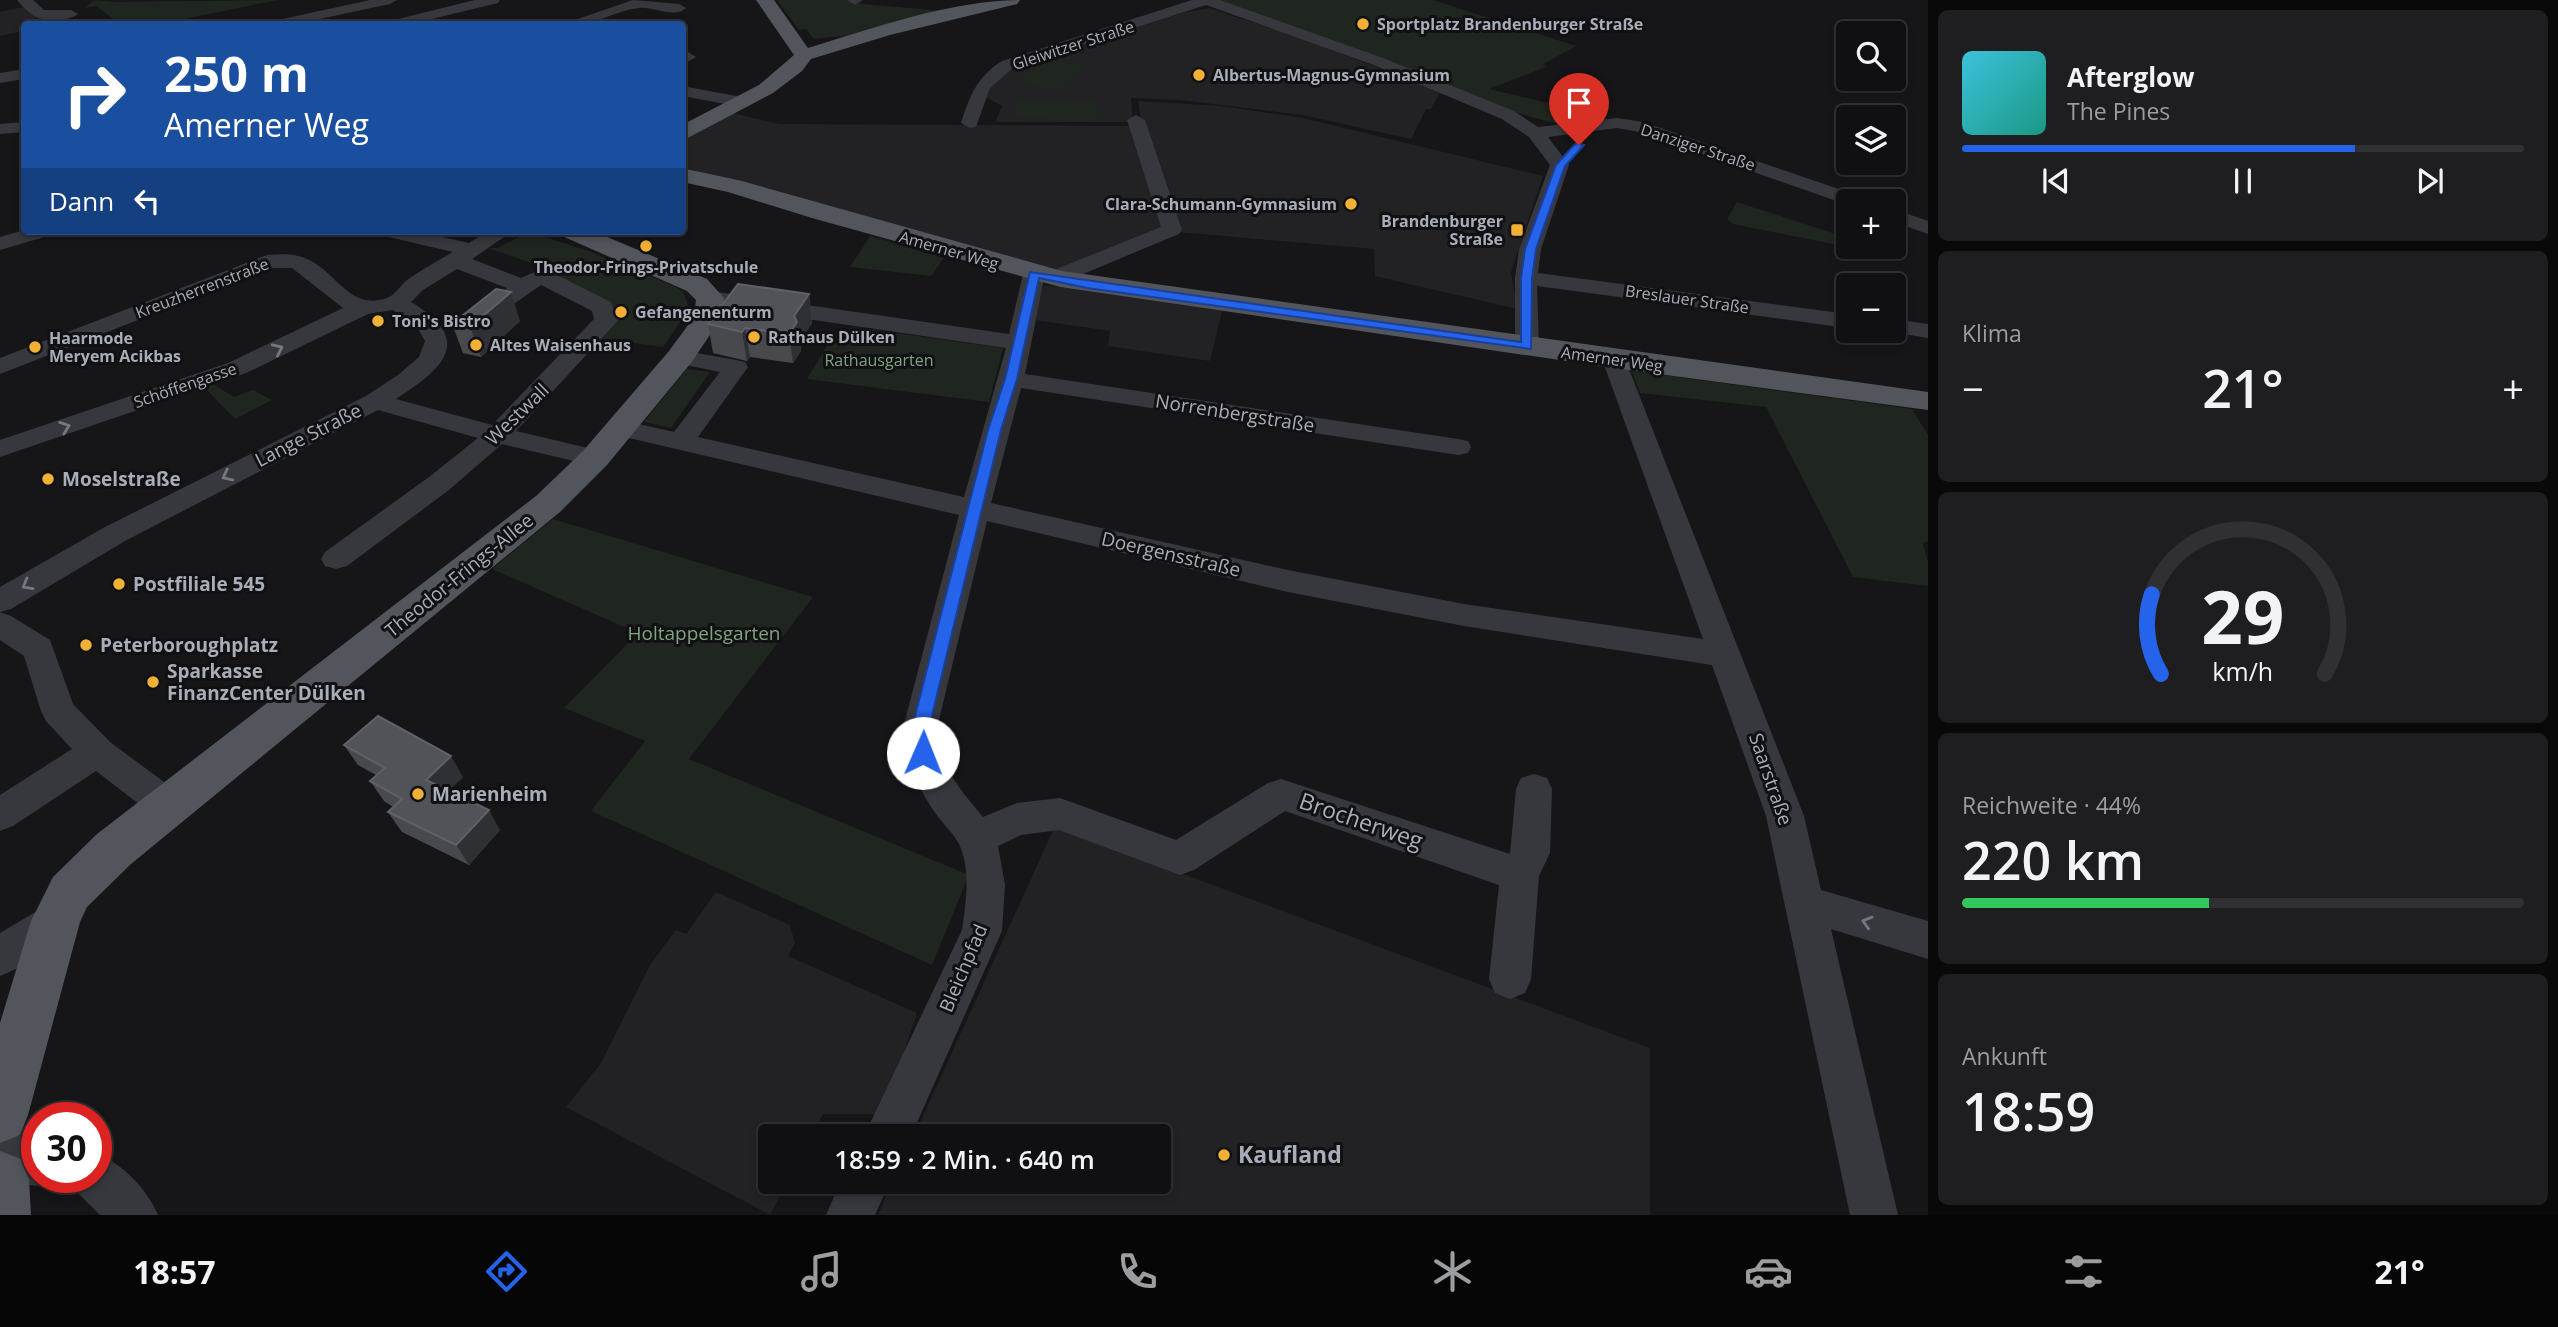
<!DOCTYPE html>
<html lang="de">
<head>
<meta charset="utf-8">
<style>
  :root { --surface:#101012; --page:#1e1e20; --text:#f1f3f6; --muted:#9c9d9f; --line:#303032; --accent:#2563eb }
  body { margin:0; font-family:"Open Sans",sans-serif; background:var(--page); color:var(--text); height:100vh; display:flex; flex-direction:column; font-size:26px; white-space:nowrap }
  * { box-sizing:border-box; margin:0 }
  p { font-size:23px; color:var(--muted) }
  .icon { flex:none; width:38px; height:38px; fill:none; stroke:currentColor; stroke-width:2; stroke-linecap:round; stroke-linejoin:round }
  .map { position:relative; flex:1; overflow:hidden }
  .sheet { display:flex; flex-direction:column; gap:10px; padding:10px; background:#09090a; width:630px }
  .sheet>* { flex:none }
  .top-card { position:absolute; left:21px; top:21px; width:665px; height:214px; border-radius:7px; box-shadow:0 4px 10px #0003,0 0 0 2px var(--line); background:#1a4fa0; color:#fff; overflow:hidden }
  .fabs { position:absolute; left:1836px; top:21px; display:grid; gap:14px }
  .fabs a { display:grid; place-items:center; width:70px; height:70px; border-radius:7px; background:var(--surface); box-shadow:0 4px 10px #0003,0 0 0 2px var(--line); font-size:35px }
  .speed { position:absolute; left:21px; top:1102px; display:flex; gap:14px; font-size:35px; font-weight:700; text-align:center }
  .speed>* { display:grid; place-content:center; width:91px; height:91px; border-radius:50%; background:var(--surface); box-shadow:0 4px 10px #0003,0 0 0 2px var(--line); line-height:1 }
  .speed .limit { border:10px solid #d22; background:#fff; color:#111 }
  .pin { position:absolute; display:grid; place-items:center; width:60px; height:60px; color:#fff; margin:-72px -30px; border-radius:50% 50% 50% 0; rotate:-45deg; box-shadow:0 0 7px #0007 }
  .pin .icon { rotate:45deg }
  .me { position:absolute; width:77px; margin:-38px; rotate:1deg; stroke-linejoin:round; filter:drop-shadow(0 0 5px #0008) }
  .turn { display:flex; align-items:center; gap:24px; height:147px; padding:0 28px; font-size:32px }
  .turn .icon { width:91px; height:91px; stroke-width:2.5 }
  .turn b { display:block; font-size:49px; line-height:60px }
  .then { display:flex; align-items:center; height:66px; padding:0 28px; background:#0003; gap:14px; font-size:26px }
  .big { font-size:52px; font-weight:600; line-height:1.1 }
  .sheet .tile { flex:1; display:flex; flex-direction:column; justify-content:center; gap:10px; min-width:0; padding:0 24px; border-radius:10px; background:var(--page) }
  .sheet .dial { align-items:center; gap:0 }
  .dial svg { height:182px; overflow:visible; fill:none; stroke:var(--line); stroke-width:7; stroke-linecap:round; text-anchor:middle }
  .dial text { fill:var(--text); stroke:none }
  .song { display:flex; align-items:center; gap:21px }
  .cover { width:84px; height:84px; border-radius:10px; background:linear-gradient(135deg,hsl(190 70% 55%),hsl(170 70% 35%)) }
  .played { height:7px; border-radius:4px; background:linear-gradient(90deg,var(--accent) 70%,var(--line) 70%) }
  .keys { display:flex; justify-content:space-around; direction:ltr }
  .heat { display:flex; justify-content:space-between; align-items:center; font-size:38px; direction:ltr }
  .charge { height:10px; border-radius:5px; background:linear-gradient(90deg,#34c759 44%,var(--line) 0) }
  .trip { position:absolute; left:758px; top:1124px; width:413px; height:70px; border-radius:7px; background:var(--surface); box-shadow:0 4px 10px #0003,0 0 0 2px var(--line); font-weight:600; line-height:70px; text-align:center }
  .dock { display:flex; height:112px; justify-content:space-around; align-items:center; background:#060607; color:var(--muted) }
  .dock .icon { width:49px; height:49px }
  .dock .selected { color:var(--accent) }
  .dock b { font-size:32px; color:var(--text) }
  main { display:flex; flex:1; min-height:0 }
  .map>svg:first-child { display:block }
  .built { fill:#222225 }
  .green { fill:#1e261f }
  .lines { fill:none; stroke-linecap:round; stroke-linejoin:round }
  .minor { fill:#37383d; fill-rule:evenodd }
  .major { fill:#53555c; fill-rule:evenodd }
  .wall { fill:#47494d }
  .shaded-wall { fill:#2f3033 }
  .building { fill:#525359; stroke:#5f6168; stroke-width:2 }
  .oneway { stroke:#757881 }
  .route { fill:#2563eb; stroke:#184099; stroke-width:2 }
  .poi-dot { fill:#f2b134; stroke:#111113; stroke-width:2.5 }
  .labels { text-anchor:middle; stroke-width:6; stroke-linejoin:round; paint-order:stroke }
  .far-poi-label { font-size:16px; font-weight:bold; fill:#a8adb8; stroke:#111113; text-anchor:start }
  .far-street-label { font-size:16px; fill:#a8adb8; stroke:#111113 }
  .far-park-label { font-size:16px; fill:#7fa381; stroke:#111113 }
  .street-label { font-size:19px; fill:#a8adb8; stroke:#111113 }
  .poi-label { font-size:19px; font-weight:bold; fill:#a8adb8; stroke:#111113; text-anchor:start }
  .park-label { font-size:19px; fill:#7fa381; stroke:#111113 }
  .near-street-label { font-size:23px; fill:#a8adb8; stroke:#111113 }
  .near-poi-label { font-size:23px; font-weight:bold; fill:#a8adb8; stroke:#111113; text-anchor:start }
</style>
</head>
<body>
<main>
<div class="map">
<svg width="1928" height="1215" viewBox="0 0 1928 1215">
  <rect width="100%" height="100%" fill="#161618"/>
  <g class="built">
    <polygon points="24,7 37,19 49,19 55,24 24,24 24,31 0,36 0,12"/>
    <polygon points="1209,8 1304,39 1440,92 1431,109 1426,109 1411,139 1303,115 1181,100 1131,98 1133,122 995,122 1002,106 984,96 989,86 1014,66 1186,12"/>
    <polygon points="1138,101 1222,106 1303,118 1543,176 1511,272 1517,309 1375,276 1374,249 1178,232 1141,122"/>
    <polygon points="733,113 779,124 1132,126 1165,229 1067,269 1046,271 683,167 682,141"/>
    <polygon points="1045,285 1222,311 1210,361 1108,346 1110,331 1035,320 1043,287"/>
    <polygon points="1055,826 1650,1048 1650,1215 878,1215 893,1181 1158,1181 1158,1136 914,1136"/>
    <polygon points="716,892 790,925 795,943 788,956 917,1013 899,1067 875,1114 823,1114 812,1136 770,1136 770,1181 788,1181 770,1215 566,1107 601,1063 650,965 676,930 686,934"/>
  </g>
  <g class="green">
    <polygon points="94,0 115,2 278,0 159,24 120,24 96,6 85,8"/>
    <polygon points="777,0 856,0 862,4 943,11 859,34 814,39 806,29 799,30"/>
    <path d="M 1215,0 L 1433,0 L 1576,46 L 1543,64 L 1546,67 L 1489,89 L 1565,107 L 1564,109 L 1596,118 C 1571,131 1542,120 1518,113 Z"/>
    <polygon points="1048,59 1086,67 1056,90 1016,82"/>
    <polygon points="1015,99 1097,101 1098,120 1014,117"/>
    <polygon points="1737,202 1848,238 1848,247 1881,249 1878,253 1733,224 1727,219"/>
    <polygon points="528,232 586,250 676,287 684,293 689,309 663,347 596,338 614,316 543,275 551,270 489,248 498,248"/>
    <polygon points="870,236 944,258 931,276 850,267"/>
    <polygon points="853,327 1003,348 989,402 807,379 830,341 844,343"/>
    <polygon points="687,369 710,372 671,428 644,422"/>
    <polygon points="1632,371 1912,409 1928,435 1928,541 1923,544 1928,562 1928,586 1853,577 1766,407 1640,393"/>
    <polygon points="201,384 213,384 234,397 253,390 272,400 235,419"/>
    <polygon points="553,519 813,597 689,759 969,875 932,965 591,811 645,741 564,708 638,633 492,569"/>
  </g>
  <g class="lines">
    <g class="minor">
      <path d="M 17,0 L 33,0 L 44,10 L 71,10 L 78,14 C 71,21 43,22 34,16 C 28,12 21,5 17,0 Z"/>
      <polygon points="370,0 397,0 390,4 296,24 271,24 278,20"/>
      <polygon points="475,0 500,0 498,3 411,24 388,24 390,21"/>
      <path d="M 633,0 L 679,4 L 686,8 C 675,19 653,6 638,8 C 614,11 595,26 570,24 L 572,21 Z"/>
      <polygon points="863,0 855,5 848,1 849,0"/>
      <path d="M 1192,0 L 1220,0 L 1383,58 L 1514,111 L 1538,127 L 1617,118 L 1643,122 L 1862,197 L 1865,201 L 1848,201 L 1848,205 L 1640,132 L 1617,128 L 1548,137 L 1569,165 L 1541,249 L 1538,273 L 1848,314 L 1848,328 L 1537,286 L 1539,346 L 1536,351 L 1527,353 L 1518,351 L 1515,346 L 1515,278 L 1519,249 L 1550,165 L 1529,137 L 1502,119 L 1371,64 L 1206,5 L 1014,67 L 990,88 L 976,127 L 970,128 L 961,123 C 970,95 977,77 1002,61 Z"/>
      <polygon points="688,52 696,57 682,65 682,54"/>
      <polygon points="24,69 24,79 0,83 0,73"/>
      <polygon points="682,86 742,97 751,102 742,107 682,96"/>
      <polygon points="1136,115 1145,120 1182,230 1179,234 1071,279 1068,284 1052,284 1049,279 1054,270 1161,227 1127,120"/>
      <polygon points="24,122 24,132 0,134 0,124"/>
      <polygon points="1894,209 1928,221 1928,234 1894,222"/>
      <polygon points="24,230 54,231 51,235 0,250 0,237"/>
      <path d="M 377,231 L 415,231 L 469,243 L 488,231 L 513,231 L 472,259 L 521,278 L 541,269 L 549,271 L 611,302 L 618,320 L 614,325 L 516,431 L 605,452 L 609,458 L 605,464 L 595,466 L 502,444 L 449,490 L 347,566 L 336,569 L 325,566 L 321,559 L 325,552 L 429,477 L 478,438 L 378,410 L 125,541 L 11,609 L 0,612 L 0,587 L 105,527 L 366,396 L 398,375 L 419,357 L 425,341 L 417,327 L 393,310 L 368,314 L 246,373 L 0,457 L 0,440 L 228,363 L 343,308 L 292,268 L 271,268 L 0,374 L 0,358 L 267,255 C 281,254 296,253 309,260 C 337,273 350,311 387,298 C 395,295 401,285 407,280 C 421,270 439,260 453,252 L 380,235 ZM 457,269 L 507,288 L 496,298 L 499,303 L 515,303 L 541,285 L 592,311 L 594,319 L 492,425 L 396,399 C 444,368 475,340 411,302 L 423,290 Z"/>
      <path d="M 1034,267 L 1042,269 L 1045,274 L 1025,374 L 1458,439 L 1468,441 L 1471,447 L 1468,453 L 1458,455 L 1021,388 L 991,503 L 1288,570 L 1464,604 L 1703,639 L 1602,359 L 1605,354 L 1614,352 L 1623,354 L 1804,816 L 1821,890 L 1928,921 L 1928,959 L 1831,929 L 1898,1215 L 1850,1215 L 1766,816 L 1712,665 L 1464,626 L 1288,592 L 987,521 L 938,724 C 942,770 955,783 983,817 L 1017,803 L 1060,798 L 1176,840 L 1268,783 L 1281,779 L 1510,854 L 1516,789 L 1521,778 L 1534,774 L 1547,778 L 1552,789 L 1550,853 L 1539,876 L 1531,979 L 1525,993 L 1510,999 L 1495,993 L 1489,979 L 1499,885 L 1285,811 L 1194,870 L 1180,875 L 1059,830 L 1021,835 L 998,846 L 1005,885 L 1002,931 L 911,1136 L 864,1136 L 962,930 C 966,903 971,869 959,844 C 953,833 943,824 936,814 C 916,786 906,758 904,724 L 959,515 L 612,434 L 608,428 L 612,422 L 621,420 L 674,432 L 720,372 L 671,362 L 668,357 L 671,352 L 680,350 L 736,360 L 745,362 L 748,367 L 698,437 L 964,497 L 1006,348 L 710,305 L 702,303 L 699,298 L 702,293 L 710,291 L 1009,334 L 1023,274 L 1026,269 Z"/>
      <polygon points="1894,319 1928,324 1928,338 1886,331 1894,331"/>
      <polygon points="0,612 11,616 50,640 73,704 110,742 183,796 189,807 183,818 170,823 157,818 96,771 13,826 0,831 0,795 72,749 46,721 41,711 24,656 0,640"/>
      <path d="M 56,902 L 70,908 L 76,921 C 66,944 24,966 0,976 L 0,933 L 42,908 Z"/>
      <polygon points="0,1133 37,1138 37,1178 54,1179 37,1186 0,1181"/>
      <path d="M 96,1153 C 123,1164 147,1189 158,1215 L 100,1215 L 79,1194 L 73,1178 L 96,1178 Z"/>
      <polygon points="841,1181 890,1181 875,1215 826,1215"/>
    </g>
    <g class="major">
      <path d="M 756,0 L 774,0 L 808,48 C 873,28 953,0 1020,0 L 1017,4 L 890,35 L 811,59 L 802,71 L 773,93 L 682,141 L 682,125 L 759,85 L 794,55 Z"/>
      <polygon points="682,168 742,181 1062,271 1928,392 1928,410 1614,368 1060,287 812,218 728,192 682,182"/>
      <polygon points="558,231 593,231 707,279 724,298 722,317 691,363 607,465 560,512 131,864 87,907 80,922 28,1115 20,1135 0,1143 0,1023 31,921 53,877 97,834 536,496 583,451 669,351 694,317 696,300 687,291 562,236"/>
      <polygon points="0,1151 21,1159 29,1180 31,1215 0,1215"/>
    </g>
  </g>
  <g class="wall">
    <polygon points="809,294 812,323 800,341 801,351 793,363 750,357 747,361 713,353 708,324"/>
    <polygon points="520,321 481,357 463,353 452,324"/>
    <polygon points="344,745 463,777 448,791 500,830 469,865 402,832 388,812 393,807 384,801 370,781 376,775 358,765"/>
  </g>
  <g class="shaded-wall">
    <polygon points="511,292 520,321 481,357 470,327"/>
    <polygon points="809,294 812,323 800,341 801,351 793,363 789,334 794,316"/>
    <polygon points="745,328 750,357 747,361 742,332"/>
    <polygon points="451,756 463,777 438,800 426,780"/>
    <polygon points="489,810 500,830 469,865 456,845"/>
  </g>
  <g class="building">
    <polygon points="738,284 809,294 794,316 797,322 789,334 745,328 742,332 708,324"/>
    <polygon points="496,289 511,292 470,327 452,324"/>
    <polygon points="378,716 451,756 426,780 489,810 456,845 388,812 402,799 370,781 385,768 344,745"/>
  </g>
  <defs><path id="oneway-chevron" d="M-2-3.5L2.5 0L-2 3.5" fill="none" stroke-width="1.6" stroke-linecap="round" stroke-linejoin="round" transform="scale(1.75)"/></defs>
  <g class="oneway">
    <use href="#oneway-chevron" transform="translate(278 349) rotate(-25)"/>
    <use href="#oneway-chevron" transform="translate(65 427) rotate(-20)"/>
    <use href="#oneway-chevron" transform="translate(227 476) rotate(153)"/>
    <use href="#oneway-chevron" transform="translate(27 585) rotate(150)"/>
    <use href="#oneway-chevron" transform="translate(1867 922) rotate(-163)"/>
  </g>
  <polygon class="route" points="1576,143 1584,145 1565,166 1536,249 1532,278 1531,349 1087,288 1039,278 1017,379 1001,430 930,724 932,753 929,758 923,760 916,758 913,724 988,430 1005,379 1030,272 1521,342 1521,278 1525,249 1556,165"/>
  <g class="poi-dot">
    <circle cx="1363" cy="24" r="7"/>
    <circle cx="1199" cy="75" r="7"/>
    <circle cx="1351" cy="204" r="7"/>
    <rect x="1510" y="223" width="14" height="14" rx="3.5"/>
    <circle cx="646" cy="246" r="7"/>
    <circle cx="621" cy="312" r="7"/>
    <circle cx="378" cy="321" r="7"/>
    <circle cx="754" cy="337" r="7"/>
    <circle cx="476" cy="345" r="7"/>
    <circle cx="35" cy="347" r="7"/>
    <circle cx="48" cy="479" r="7"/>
    <circle cx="119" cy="584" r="7"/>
    <circle cx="86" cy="645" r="7"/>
    <circle cx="153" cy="682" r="7"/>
    <circle cx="418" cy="794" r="7"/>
    <circle cx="1224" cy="1155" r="7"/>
  </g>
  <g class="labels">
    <g class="far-poi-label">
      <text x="1377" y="30">Sportplatz Brandenburger Straße</text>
      <text x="1213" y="81">Albertus-Magnus-Gymnasium</text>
      <text x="1337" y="210" text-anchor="end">Clara-Schumann-Gymnasium</text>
      <text x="1503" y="227" text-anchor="end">Brandenburger<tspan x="1503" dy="18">Straße</tspan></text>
      <text x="646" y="273" text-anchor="middle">Theodor-Frings-Privatschule</text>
      <text x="635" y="318">Gefangenenturm</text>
      <text x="392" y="327">Toni's Bistro</text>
      <text x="768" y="343">Rathaus Dülken</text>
      <text x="49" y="344">Haarmode<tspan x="49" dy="18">Meryem Acikbas</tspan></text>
      <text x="490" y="351">Altes Waisenhaus</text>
    </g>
    <g class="far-street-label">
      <text transform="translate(1073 45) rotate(-18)" y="6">Gleiwitzer Straße</text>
      <text transform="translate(1698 147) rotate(18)" y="6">Danziger Straße</text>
      <text transform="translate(949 250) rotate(16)" y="6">Amerner Weg</text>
      <text transform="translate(202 288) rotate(-21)" y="6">Kreuzherrenstraße</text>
      <text transform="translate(1687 299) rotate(8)" y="6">Breslauer Straße</text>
      <text transform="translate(1612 359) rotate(8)" y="6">Amerner Weg</text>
      <text transform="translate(185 385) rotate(-19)" y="6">Schöffengasse</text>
    </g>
    <g class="far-park-label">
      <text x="879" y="366">Rathausgarten</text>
    </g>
    <g class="street-label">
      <text transform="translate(1235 413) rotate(9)" y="7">Norrenbergstraße</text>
      <text transform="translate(517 414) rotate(-44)" y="7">Westwall</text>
      <text transform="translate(308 435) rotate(-27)" y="7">Lange Straße</text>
      <text transform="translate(1171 554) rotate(13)" y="7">Doergensstraße</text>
      <text transform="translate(459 575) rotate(-39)" y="7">Theodor-Frings-Allee</text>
      <text transform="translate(1771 779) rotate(71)" y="7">Saarstraße</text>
      <text transform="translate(963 968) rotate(-67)" y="7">Bleichpfad</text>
    </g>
    <g class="poi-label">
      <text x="62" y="486">Moselstraße</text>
      <text x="133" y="591">Postfiliale 545</text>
      <text x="100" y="652">Peterboroughplatz</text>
      <text x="167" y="678">Sparkasse<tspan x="167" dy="22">FinanzCenter Dülken</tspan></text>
      <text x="432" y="801">Marienheim</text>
    </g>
    <g class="park-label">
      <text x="704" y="640">Holtappelsgarten</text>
    </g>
    <g class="near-street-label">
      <text transform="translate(1361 821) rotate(19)" y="8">Brocherweg</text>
    </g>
    <g class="near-poi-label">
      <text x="1238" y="1163">Kaufland</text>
    </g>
  </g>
</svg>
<div class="fabs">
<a><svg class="icon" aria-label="search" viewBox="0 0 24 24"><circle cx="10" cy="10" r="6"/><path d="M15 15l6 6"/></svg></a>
<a><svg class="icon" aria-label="layers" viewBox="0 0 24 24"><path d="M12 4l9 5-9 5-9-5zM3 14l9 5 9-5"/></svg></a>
<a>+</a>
<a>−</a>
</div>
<div class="speed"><div class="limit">30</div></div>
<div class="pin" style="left:1579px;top:145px;background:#d93025"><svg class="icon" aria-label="arrive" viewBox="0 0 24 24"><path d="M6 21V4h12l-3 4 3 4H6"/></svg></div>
<svg class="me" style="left:923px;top:753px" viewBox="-20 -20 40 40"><circle r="19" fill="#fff"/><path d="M0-13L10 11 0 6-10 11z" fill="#2563eb"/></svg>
<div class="trip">18:59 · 2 Min. · 640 m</div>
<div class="top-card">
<div class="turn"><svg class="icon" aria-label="right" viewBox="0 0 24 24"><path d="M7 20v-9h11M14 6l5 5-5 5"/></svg><div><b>250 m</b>Amerner Weg</div></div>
<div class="then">Dann<svg class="icon" aria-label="left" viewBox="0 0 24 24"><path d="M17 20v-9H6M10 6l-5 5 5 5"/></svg></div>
</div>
</div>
<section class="sheet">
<div class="tile">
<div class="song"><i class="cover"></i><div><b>Afterglow</b><p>The Pines</p></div></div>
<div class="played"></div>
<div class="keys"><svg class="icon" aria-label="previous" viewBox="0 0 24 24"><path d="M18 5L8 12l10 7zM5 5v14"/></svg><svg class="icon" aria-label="pause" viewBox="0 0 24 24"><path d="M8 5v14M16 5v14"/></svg><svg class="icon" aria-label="next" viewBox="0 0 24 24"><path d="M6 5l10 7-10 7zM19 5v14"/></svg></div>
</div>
<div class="tile"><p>Klima</p>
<div class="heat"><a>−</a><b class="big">21°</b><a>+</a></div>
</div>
<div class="tile dial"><svg viewBox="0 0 100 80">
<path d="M14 69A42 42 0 1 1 86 69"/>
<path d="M14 69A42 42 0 0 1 10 34" stroke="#2563eb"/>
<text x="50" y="56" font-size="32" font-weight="700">29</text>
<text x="50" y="72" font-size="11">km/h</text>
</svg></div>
<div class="tile"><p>Reichweite · 44%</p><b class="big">220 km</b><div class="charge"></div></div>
<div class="tile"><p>Ankunft</p><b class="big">18:59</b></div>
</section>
</main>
<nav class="dock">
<b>18:57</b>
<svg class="icon selected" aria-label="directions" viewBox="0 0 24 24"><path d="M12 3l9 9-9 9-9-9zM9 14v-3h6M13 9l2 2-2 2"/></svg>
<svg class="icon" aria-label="music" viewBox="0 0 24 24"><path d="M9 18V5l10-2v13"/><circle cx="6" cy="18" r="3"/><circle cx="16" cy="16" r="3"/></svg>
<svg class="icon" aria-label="phone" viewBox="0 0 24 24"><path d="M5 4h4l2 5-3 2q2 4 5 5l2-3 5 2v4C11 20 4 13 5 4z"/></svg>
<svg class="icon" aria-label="climate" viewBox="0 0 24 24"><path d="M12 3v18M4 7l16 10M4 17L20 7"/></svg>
<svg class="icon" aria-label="car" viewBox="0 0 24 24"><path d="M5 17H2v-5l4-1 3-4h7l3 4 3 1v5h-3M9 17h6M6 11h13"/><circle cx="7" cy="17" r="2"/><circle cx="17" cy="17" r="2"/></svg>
<svg class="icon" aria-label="filters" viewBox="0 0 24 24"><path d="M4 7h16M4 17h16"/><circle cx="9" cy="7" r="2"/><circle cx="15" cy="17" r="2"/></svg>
<b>21°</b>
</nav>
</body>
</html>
